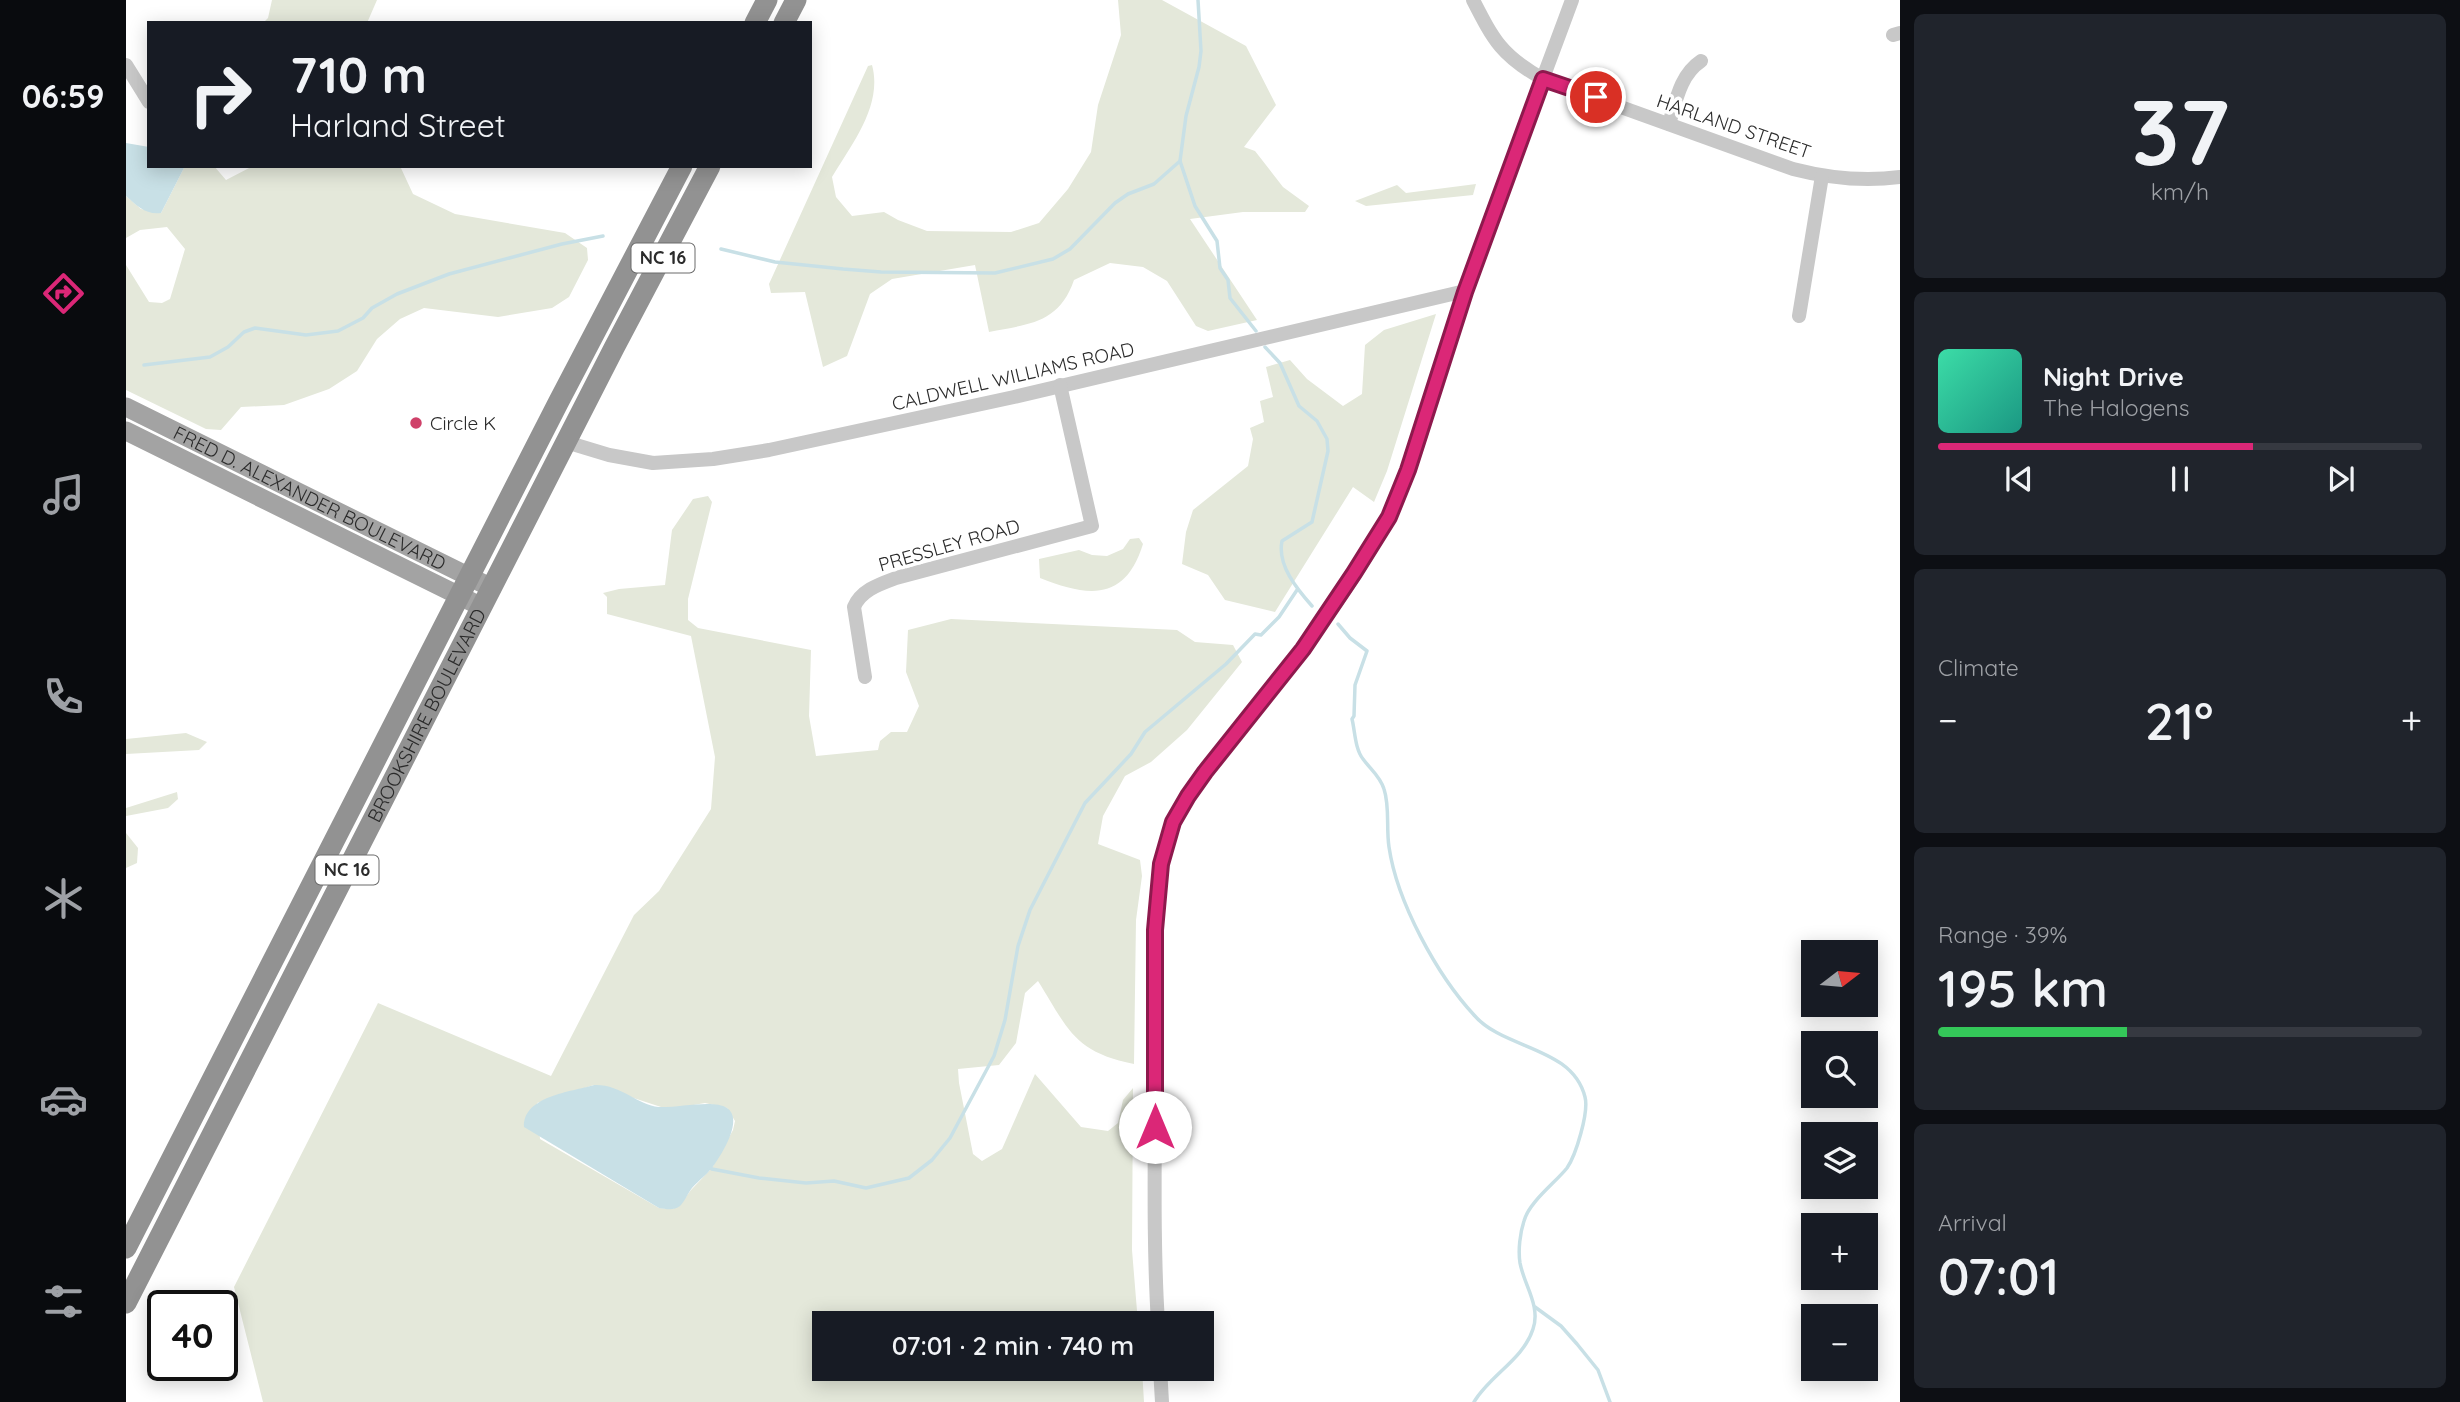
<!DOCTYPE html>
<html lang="en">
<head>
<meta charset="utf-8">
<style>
  :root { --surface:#171b24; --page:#20242c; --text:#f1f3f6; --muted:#9ea1a6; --line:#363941; --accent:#db2777 }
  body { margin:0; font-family:Quicksand,sans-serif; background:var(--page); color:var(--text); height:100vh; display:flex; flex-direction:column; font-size:26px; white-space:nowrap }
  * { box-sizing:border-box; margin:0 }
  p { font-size:23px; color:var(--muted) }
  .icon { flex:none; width:38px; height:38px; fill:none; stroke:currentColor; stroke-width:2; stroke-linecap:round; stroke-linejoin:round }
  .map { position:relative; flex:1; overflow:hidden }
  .drawer { display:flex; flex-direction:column; gap:14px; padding:14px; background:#0d0f14; width:560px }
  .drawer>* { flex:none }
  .hud { position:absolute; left:21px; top:21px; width:665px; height:147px; border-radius:0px; box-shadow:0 4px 18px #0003; background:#171b24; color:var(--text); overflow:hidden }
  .needle { width:46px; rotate:74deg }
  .controls { position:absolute; left:1675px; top:940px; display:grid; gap:14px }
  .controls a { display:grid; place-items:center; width:77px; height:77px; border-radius:0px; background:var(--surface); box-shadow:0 4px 18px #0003; font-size:35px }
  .speed { position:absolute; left:21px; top:1290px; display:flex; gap:14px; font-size:35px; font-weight:700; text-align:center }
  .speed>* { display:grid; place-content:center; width:91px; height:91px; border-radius:50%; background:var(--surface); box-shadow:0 4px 18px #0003; line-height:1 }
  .speed .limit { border:4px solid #111; border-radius:10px; background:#fff; color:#111 }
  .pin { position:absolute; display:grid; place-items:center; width:60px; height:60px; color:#fff; margin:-30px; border:4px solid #fff; border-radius:50%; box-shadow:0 2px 7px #0007 }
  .me { position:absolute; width:77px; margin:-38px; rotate:0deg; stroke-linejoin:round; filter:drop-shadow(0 0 5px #0008) }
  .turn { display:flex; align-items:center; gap:24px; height:147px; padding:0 28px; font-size:32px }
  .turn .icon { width:91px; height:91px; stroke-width:2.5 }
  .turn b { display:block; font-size:49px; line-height:60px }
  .big { font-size:52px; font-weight:600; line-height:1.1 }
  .drawer .widget { flex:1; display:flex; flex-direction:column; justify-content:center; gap:10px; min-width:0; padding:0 24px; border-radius:10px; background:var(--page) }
  .drawer .dial { align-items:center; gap:0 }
  .dial b { font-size:91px; line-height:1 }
  .song { display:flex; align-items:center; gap:21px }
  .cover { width:84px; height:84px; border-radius:10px; background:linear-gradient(135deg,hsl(160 70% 55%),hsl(170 70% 35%)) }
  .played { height:7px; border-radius:4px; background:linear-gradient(90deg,var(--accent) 65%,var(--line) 65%) }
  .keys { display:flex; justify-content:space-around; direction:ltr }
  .heat { display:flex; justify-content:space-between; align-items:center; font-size:38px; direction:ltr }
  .charge { height:10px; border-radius:5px; background:linear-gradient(90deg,#34c759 39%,var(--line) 0) }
  .trip { position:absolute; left:686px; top:1311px; width:402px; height:70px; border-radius:0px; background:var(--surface); box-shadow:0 4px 18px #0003; font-weight:600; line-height:70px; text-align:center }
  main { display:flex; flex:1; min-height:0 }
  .menu { display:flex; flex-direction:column; width:126px; justify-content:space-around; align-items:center; background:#090b0e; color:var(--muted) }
  .menu .icon { width:49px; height:49px }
  .menu .on { color:var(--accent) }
  .menu b { font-size:32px; color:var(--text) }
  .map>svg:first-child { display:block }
  .green { fill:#e4e8da; fill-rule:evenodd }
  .water { fill:#c8e0e6 }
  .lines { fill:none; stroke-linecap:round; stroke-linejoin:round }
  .stream { stroke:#c8e0e6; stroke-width:3.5 }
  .minor { stroke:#c8c8c8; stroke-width:14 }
  .major { stroke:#a3a3a3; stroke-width:19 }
  .highway { stroke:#929292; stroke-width:21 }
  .route-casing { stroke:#8e194d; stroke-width:18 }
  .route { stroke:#db2777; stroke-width:12 }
  .poi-dot { fill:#cf4169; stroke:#fff; stroke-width:2.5 }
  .labels { text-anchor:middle; stroke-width:7; stroke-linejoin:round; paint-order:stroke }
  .shield { fill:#fff; stroke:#6b6b6b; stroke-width:2 }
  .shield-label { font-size:18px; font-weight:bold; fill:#2b2b2b }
  .street-label { font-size:19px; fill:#2b2b2b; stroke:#fff }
  .poi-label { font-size:19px; fill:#2b2b2b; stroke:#fff; text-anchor:start }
</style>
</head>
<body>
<main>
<nav class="menu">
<b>06:59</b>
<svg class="icon on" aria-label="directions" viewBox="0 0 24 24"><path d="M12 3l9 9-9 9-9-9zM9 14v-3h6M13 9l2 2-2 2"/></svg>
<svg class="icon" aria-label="music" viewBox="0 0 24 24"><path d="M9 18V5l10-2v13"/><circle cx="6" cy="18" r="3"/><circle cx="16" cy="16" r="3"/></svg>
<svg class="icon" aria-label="phone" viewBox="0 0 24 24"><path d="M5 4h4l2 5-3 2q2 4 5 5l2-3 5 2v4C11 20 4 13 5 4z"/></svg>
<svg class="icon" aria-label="climate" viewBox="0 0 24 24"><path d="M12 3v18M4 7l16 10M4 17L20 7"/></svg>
<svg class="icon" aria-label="car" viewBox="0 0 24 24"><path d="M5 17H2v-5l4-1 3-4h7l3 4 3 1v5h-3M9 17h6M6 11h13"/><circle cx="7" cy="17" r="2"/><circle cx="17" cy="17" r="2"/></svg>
<svg class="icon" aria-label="filters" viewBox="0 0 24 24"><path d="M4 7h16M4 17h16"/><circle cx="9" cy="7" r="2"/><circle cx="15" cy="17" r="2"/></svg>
</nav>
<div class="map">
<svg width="1774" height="1402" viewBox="0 0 1774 1402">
  <rect width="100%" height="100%" fill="#fff"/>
  <g class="green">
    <polygon points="146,0 251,0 241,23 137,23 142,18"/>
    <path d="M 992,0 L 1036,0 L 1120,46 L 1150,105 L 1118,147 L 1129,151 L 1157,187 L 1183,206 L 1179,212 L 1117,212 L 1064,219 L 1131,320 L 1082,331 L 1070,326 L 1041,281 L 1017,267 L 984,263 L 948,280 C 933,324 902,324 863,332 L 849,265 L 766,279 L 744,294 L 721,356 L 697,367 L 679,292 L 645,293 L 643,284 L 742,66 L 746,65 C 757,105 726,144 706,177 L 710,197 L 726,216 L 758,212 L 772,220 L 801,231 L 885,232 L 913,223 L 942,189 L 965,152 L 972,105 L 995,35 Z"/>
    <polygon points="59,166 88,166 100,180 127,166 274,166 287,194 329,214 439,233 461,248 462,260 443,297 426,308 372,317 298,308 274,319 251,339 231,371 203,389 158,405 115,407 95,430 80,429 0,390 0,265 23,302 36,303 44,299 59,249 41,227 14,230 0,238 0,196 15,209 35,213"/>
    <polygon points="1350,184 1347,195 1240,206 1229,201 1271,185 1280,193"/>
    <polygon points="1310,314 1261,471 1248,502 1227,487 1149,612 1099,600 1082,575 1056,564 1060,532 1067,510 1122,466 1127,439 1124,428 1138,422 1134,401 1147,397 1140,367 1164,360 1181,379 1217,406 1236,394 1239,345 1258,330"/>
    <path d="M 582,496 L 586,502 L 562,599 L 562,620 L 572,628 L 685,650 L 683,716 L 690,756 L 752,750 L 754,741 L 765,732 L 781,732 L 793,706 L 780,672 L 782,630 L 825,619 L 1051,630 L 1069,642 L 1107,645 L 1116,662 L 1061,730 L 1025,762 L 999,776 L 977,816 L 972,844 L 1014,860 L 1016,876 L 1010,920 L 1008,1064 C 948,1052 942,1029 912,981 L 899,993 L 890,1043 L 873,1065 L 832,1069 L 833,1083 L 847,1154 L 856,1161 L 876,1149 L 909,1074 L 955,1127 L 982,1131 L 992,1123 L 997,1100 L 1007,1088 L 1006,1250 L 1012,1323 L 698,1323 L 698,1368 L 1016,1369 L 1018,1402 L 137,1402 L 108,1287 L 252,1003 L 425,1076 L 508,915 L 533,891 L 585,809 L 589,757 L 565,636 L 481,614 L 481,597 L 477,593 L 493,589 L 539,585 L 546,530 L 567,499 ZM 468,1085 L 535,1107 L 556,1107 L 579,1103 L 601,1108 L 609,1121 L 607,1130 L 586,1168 L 565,1190 L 553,1206 L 546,1209 L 533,1208 L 414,1139 L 411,1103 Z"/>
    <path d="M 1013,538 L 1017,544 C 999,602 962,597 914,578 L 913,559 L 953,550 L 966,555 L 981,556 L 997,549 L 1004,539 Z"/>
    <polygon points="60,733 81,742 73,750 0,754 0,739"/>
    <polygon points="51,792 52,799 42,808 0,816 0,808"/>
    <polygon points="0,833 12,848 11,863 0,868"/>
  </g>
  <g class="water">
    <path d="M 0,143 L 23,147 L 23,166 L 59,166 L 35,213 C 20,215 11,206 0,196 Z"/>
    <path d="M 468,1085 C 495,1084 511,1105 533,1107 C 551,1108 588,1099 601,1108 C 618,1119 596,1154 588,1165 C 583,1173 573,1180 566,1188 C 562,1193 559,1201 554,1206 C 548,1211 540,1209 533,1208 L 398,1127 C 397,1096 445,1092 468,1085 Z"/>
  </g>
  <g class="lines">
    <g class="stream">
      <polyline points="1072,0 1075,51 1073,67 1060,116 1054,161 1069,206 1091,241 1094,268 1102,280 1104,298 1130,331"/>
      <polyline points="595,249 649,262 717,269 755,272 869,273 927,259 944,249 989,203 1002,194 1028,184 1054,161"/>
      <path d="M 1139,347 L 1154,363 L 1173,406 L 1191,421 L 1201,439 L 1202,451 L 1186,522 L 1156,541 C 1151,565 1171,589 1186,606"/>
      <polyline points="18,365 84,357 102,347 118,332 129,328 180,335 212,331 237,318 246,308 271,294 323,274 436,244 477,236"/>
      <path d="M 1212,624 L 1224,638 L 1241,651 L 1229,685 L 1228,716 L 1226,719 C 1229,731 1229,749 1237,759 C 1245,770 1254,776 1258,789 C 1264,807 1260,828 1263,847 C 1271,902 1311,975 1348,1015 C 1378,1050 1446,1046 1459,1097 C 1463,1112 1450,1155 1441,1168 C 1429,1183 1403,1202 1398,1221 C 1394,1233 1392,1250 1394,1263 C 1398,1285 1415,1306 1407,1329 C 1397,1360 1364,1375 1348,1402"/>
      <polyline points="582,1166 586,1169 633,1178 680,1183 708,1181 740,1188 783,1178 806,1160 824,1138 868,1056 879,1020 892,946 904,910 959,803 1005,754 1019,732 1100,664 1129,634 1135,635 1153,617 1171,590"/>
      <polyline points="1409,1307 1435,1326 1451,1344 1472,1370 1484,1402"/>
    </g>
    <g class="minor">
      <path d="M 1347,0 C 1368,41 1376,56 1417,79 L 1667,169 C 1702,178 1737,182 1774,177"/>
      <polyline points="1767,35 1774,33"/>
      <polyline points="0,65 23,102"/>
      <path d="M 1543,124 C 1550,101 1554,75 1575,61"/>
      <polyline points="1673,316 1696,176"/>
      <polyline points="440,442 483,455 527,463 587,459 643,450 888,397 1339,291"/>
      <path d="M 739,677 L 728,607 C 735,590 754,584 770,578 L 966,526 L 934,385"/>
      <path d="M 1032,1323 C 1027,1243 1029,1163 1029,1083 C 1029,1048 1029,1012 1029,976 C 1029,914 1029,851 1062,796 C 1129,704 1209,620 1262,518 C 1293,458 1309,382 1330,318 C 1366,211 1407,106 1446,0"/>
      <polyline points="1034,1368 1036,1402"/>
    </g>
    <g class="major">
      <path id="s1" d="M 0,407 L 366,588"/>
      <polyline points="0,431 356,607"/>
    </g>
    <g class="highway">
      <polyline points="629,23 641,0"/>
      <polyline points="658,23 670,0"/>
      <polyline points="0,1248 432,403 556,166"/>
      <path id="s2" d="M 0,1303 L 488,348 L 584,166"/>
    </g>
  </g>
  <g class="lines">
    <defs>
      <polyline id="route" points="1029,1127 1029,930 1035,864 1047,822 1062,796 1079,772 1177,649 1228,573 1263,517 1282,470 1339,292 1417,79 1470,97"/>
    </defs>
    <use href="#route" class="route-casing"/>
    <use href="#route" class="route"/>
  </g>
  <circle class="poi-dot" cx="290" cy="423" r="7"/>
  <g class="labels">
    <g class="shield">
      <rect x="505.5" y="243.5" width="63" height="29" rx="5"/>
      <rect x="189.5" y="855.5" width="63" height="29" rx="5"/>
    </g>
    <g class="shield-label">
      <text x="537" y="264">NC 16</text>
      <text x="221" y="876">NC 16</text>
    </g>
    <g class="street-label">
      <text transform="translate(1608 126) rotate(19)" y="7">HARLAND STREET</text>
      <text transform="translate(887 376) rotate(-13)" y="7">CALDWELL WILLIAMS ROAD</text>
      <text dy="7" stroke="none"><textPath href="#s1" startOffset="205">FRED D. ALEXANDER BOULEVARD</textPath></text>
      <text transform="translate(823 545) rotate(-16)" y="7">PRESSLEY ROAD</text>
      <text dy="7" stroke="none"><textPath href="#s2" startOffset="660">BROOKSHIRE BOULEVARD</textPath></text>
    </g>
    <g class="poi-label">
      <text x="304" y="430">Circle K</text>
    </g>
  </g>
</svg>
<div class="controls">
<a><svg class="needle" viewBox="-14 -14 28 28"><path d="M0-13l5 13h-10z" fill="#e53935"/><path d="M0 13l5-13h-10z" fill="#9ea1a6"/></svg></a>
<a><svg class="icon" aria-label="search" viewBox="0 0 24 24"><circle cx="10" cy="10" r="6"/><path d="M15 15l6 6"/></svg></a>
<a><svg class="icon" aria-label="layers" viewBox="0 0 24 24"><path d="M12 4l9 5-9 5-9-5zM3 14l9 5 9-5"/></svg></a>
<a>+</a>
<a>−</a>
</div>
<div class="speed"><div class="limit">40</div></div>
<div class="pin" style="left:1470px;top:97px;background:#d93025"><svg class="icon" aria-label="arrive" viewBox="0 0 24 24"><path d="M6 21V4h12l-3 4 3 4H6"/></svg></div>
<svg class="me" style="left:1029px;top:1127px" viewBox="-20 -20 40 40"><circle r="19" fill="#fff"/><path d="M0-13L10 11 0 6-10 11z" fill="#db2777"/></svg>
<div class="trip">07:01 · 2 min · 740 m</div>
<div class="hud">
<div class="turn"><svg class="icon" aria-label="right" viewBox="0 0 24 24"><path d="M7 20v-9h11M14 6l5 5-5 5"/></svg><div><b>710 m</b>Harland Street</div></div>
</div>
</div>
<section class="drawer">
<div class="widget dial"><b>37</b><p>km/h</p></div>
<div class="widget">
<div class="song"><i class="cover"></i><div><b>Night Drive</b><p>The Halogens</p></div></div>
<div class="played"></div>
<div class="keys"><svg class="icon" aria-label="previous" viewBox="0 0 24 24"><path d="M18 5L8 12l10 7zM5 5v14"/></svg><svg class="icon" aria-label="pause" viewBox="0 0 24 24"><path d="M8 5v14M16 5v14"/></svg><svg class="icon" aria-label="next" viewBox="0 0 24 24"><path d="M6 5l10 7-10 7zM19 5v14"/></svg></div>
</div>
<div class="widget"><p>Climate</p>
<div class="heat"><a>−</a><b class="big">21°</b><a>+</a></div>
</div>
<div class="widget"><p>Range · 39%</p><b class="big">195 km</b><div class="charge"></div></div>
<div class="widget"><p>Arrival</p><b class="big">07:01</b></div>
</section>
</main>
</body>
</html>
